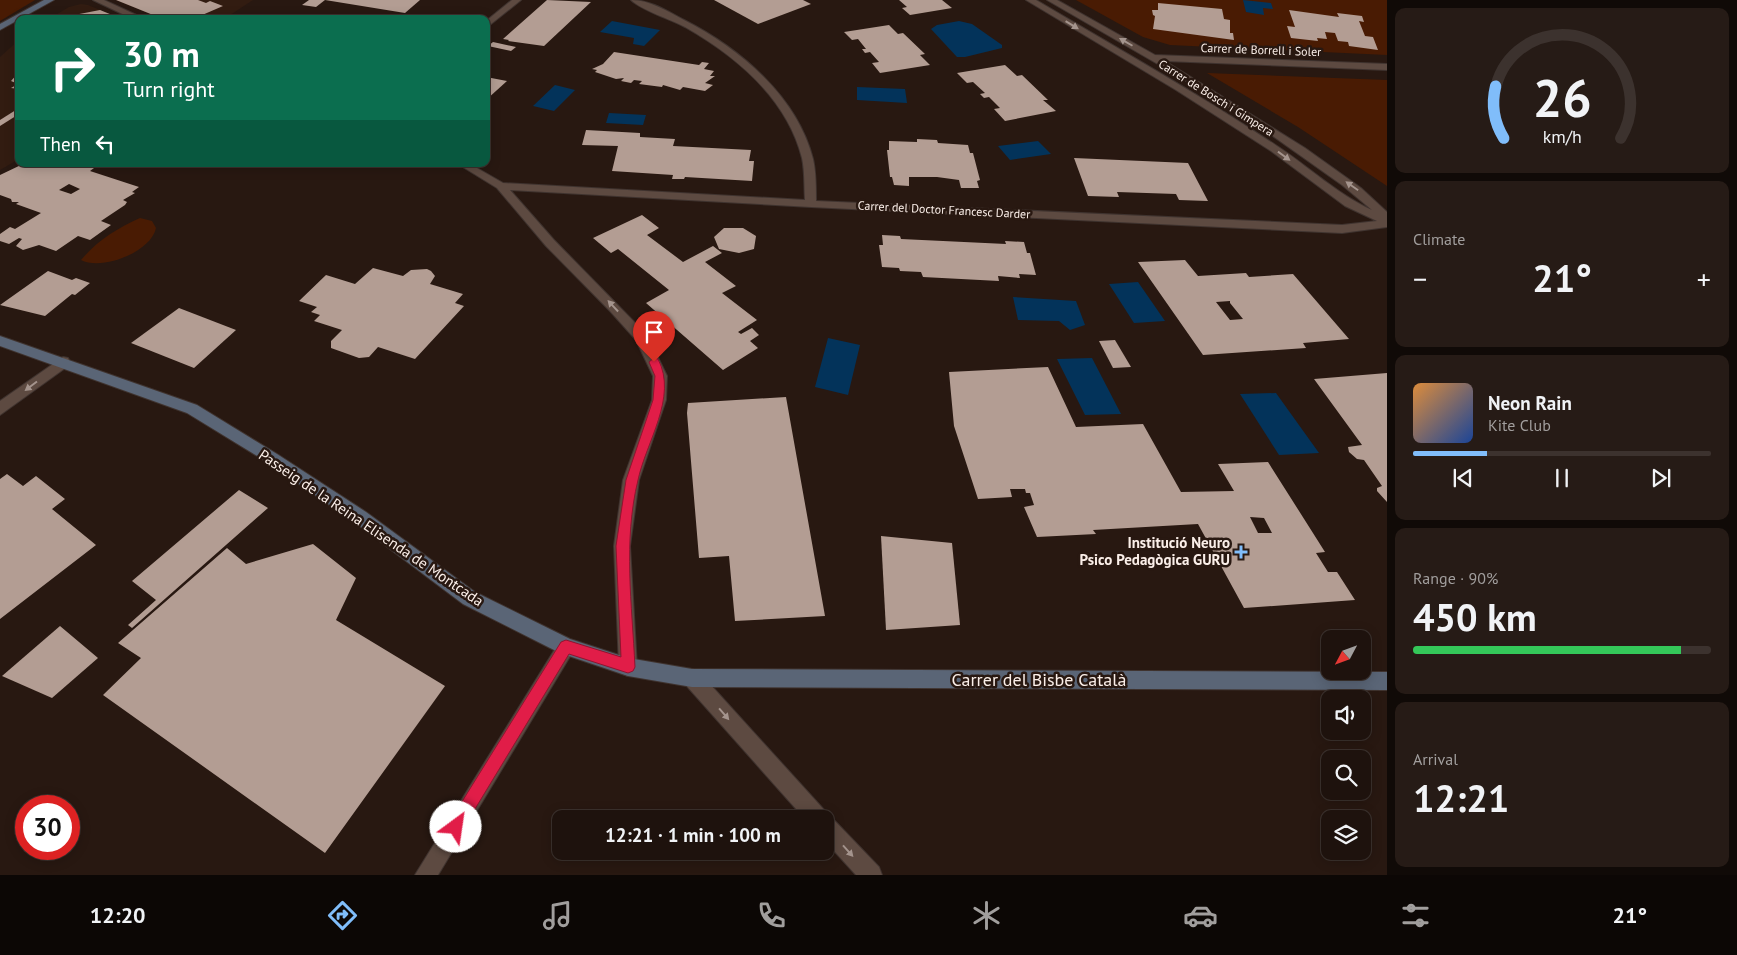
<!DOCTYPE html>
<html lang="en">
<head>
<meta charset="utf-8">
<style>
  :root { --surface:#1e120d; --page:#261b16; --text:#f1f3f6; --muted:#a19e9d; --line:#3c322e; --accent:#80bdfa }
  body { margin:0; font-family:"PT Sans",sans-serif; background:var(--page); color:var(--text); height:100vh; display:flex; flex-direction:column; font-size:19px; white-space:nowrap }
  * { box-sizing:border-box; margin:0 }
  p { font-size:16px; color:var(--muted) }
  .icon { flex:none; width:28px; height:28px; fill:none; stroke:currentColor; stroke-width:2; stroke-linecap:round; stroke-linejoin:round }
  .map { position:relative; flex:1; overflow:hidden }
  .details { display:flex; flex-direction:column; gap:8px; padding:8px; background:#100a07; width:350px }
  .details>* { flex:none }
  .banner { position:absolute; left:15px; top:15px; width:475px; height:152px; border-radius:10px; box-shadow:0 2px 12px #0003,0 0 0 1px var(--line); background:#0b6e4f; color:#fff; overflow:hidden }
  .needle { width:32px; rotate:229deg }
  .buttons { position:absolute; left:1321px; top:630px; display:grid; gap:10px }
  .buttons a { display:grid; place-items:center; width:50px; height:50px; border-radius:10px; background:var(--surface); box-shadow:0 2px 12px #0003,0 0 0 1px var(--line); font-size:25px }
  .speed { position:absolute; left:15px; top:795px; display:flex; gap:10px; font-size:25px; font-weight:700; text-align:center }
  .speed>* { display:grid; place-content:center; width:65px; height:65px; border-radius:50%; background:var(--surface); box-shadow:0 2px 12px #0003,0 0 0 1px var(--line); line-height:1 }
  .speed .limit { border:8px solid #d22; background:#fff; color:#111 }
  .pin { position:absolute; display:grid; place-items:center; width:42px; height:42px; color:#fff; margin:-51px -21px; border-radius:50% 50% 50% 0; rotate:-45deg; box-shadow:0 0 5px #0007 }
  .pin .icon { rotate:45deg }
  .me { position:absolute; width:55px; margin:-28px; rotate:31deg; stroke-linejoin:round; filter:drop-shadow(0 0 4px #0008) }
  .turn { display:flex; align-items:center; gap:18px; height:105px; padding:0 25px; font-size:22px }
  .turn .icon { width:65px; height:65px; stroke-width:2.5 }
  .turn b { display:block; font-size:35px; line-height:42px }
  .then { display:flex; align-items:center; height:48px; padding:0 25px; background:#0003; gap:10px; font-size:19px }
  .big { font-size:38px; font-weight:700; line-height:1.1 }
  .details .tile { flex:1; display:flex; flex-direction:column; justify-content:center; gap:8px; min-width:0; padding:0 18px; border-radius:10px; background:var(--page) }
  .details .dial { align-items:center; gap:0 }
  .dial svg { height:130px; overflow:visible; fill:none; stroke:var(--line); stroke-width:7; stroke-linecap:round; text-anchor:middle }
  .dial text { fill:var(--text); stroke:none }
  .song { display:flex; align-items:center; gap:15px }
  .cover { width:60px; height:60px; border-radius:8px; background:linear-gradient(135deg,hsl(30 70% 55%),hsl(220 70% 35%)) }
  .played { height:5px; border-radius:2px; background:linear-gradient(90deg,var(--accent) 25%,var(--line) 25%) }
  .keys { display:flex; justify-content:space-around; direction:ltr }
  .heat { display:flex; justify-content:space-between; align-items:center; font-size:28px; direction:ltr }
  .charge { height:8px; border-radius:4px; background:linear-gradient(90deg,#34c759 90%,var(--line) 0) }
  .trip { position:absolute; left:552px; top:810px; width:282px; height:50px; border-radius:10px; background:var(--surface); box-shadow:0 2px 12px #0003,0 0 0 1px var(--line); font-weight:700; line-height:50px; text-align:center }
  .tab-bar { display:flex; height:80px; justify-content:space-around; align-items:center; background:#0c0705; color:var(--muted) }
  .tab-bar .icon { width:35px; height:35px }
  .tab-bar .active { color:var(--accent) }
  .tab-bar b { font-size:22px; color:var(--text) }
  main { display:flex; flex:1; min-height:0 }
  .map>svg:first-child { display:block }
  .built { fill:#321c11 }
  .green { fill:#491b03 }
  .water { fill:#03335a }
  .building { fill:#b39d93; fill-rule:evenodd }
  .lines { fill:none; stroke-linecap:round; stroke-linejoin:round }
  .street-casing { stroke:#3f332f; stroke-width:2 }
  .secondary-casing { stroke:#3f332f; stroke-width:2 }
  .street { fill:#5d4a41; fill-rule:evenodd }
  .secondary { fill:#5a6576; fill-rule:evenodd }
  .oneway { fill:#a4948d }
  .route { fill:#e11d48; stroke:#92132f }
  .poi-dot { fill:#80bdfa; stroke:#281811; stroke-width:2 }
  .labels { text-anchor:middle; stroke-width:5; stroke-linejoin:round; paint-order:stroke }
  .far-street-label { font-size:12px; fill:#fbefe9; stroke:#281811 }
  .street-label { font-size:15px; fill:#fbefe9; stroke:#281811 }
  .poi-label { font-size:15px; font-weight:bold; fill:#fbefe9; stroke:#281811; text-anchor:end }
  .near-street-label { font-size:18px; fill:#fbefe9; stroke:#281811 }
</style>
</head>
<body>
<main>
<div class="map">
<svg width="1387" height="875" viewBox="0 0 1387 875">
  <rect width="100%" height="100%" fill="#281811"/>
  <g class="built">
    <polygon points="115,0 253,0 224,19 163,19"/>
    <polygon points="81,4 88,5 122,19 49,19 69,7"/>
    <polygon points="19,40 19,159 0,170 0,57"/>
  </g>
  <g class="green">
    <polygon points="0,0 35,0 0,21"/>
    <polygon points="1076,0 1387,0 1387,55 1170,45 1143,37"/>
    <polygon points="1207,73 1387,80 1387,186 1298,127"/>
    <path d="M 140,218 L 152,221 L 156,228 C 151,252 102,271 81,260 C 98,240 116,229 140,218 Z"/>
  </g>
  <g class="water">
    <polygon points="1243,0 1271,3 1273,9 1263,8 1264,15 1246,12"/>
    <polygon points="612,21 660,30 644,46 633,44 634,38 600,32"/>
    <polygon points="959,21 972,24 1002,45 1002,48 965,57 957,57 931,29 937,25"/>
    <polygon points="555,85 575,90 554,111 533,106"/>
    <polygon points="857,87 905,89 907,103 857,100"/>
    <polygon points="609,113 646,115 643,125 606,123"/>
    <polygon points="1038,141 1051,154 1010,160 998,146"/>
    <polygon points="1138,282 1165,321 1134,323 1109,284"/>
    <polygon points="1013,297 1076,301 1085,325 1070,330 1059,321 1018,320"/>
    <polygon points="828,338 860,345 848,395 815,387"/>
    <polygon points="1092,358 1121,414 1085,415 1057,359"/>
    <polygon points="1276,393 1319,453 1279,455 1240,394"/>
  </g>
  <g class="building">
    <polygon points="116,0 198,0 206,3 210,1 223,6 193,19 163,19"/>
    <polygon points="309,0 325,0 316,7 302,5"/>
    <polygon points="325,0 420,0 405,13"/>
    <polygon points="547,0 591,2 544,46 508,41 509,40 503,39"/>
    <polygon points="714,0 803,0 811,4 758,24"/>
    <polygon points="899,0 942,0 952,8 910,15 902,8 907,7"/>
    <polygon points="1158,3 1222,9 1224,19 1230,20 1230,33 1233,33 1234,40 1153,29 1155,16 1153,15 1152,10 1158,10"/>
    <polygon points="100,10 122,19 67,19 69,16"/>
    <polygon points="1289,10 1339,17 1337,13 1362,16 1364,22 1359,21 1365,36 1373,37 1378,50 1349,46 1348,42 1338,41 1335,33 1325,32 1327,39 1317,38 1318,41 1291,38 1287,26 1295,27"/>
    <polygon points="889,25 898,34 903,33 925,54 920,55 930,65 880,73 872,63 879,62 870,52 865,53 862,49 866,49 858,39 852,40 844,32"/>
    <polygon points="493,42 516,47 511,51 488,46"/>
    <polygon points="614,52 699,65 702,62 709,63 704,69 714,71 710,76 715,76 705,83 713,85 705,91 683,87 680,90 663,85 662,87 639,84 642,81 634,80 631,83 621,81 624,78 616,79 595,72 597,70 592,69 603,64"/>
    <polygon points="1005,65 1017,76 1022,75 1048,100 1043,100 1056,111 1005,121 994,109 1000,108 989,97 984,98 980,94 985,93 973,82 967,83 957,73"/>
    <polygon points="19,72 19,89 11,88 18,84 11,81"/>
    <polygon points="486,77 507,81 486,100"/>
    <polygon points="19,108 19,114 0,126 0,120"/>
    <polygon points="586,130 640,133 640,137 675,139 673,146 751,150 749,161 754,161 752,181 685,177 684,179 672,179 673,175 612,171 618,146 582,145"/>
    <polygon points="917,139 937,140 938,143 968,145 970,153 973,153 980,180 977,181 979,188 961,188 959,180 937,177 909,177 909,186 894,185 892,177 890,177 887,150 889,150 889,141 917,142"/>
    <polygon points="1074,158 1188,163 1208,201 1179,200 1176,194 1117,192 1119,197 1088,196"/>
    <path d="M 23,164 L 80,164 L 94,168 L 90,171 L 139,187 L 132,192 L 135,193 L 123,200 L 127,202 L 125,205 L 101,221 L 111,225 L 90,240 L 78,236 L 56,251 L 39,245 L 23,250 L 16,246 L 22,239 L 19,238 L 9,244 L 0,241 L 0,234 L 10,227 L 15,229 L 41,213 L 16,204 L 19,202 L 12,202 L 11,199 L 0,195 L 0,175 ZM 69,184 L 80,189 L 71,194 L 59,190 Z"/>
    <polygon points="642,215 659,228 647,235 683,262 713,246 722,253 705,262 736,286 722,293 757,320 738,332 741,334 752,328 759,335 750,341 758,348 723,370 646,303 669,290 618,249 611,253 593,238"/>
    <polygon points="724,228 743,228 756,236 754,249 739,253 719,249 714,237"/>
    <polygon points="882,235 900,236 901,239 1006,244 1005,241 1024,242 1027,253 1030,253 1036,275 1019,274 1020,278 998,276 999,281 923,277 921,272 900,271 899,268 882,267 879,245 883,245"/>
    <path d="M 1185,260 L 1198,276 L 1246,273 L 1249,277 L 1293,274 L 1349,339 L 1303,343 L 1306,348 L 1203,355 L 1138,262 ZM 1230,301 L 1230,303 L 1243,319 L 1230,320 L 1216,302 Z"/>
    <polygon points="373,268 403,276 411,270 427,269 431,271 435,276 430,284 463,294 455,303 464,306 415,359 378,347 369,357 359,358 331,348 331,341 342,330 314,321 320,315 311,312 317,307 299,301 326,275 355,284"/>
    <polygon points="48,271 72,280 76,278 90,283 75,295 72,294 45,316 0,305"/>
    <polygon points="179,308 236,330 194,368 131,343"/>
    <polygon points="1115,340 1131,367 1113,368 1099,341"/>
    <path d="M 1048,367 L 1076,427 L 1143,424 L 1181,492 L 1234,491 L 1218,464 L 1268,462 L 1325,552 L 1316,553 L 1328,572 L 1337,572 L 1355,600 L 1244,608 L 1198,524 L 1093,530 L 1096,534 L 1037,537 L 1024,507 L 1034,505 L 1030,493 L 1026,493 L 1025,489 L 1010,489 L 1012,497 L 978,499 L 954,426 L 949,372 ZM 1250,517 L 1264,518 L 1272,533 L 1258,533 Z"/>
    <polygon points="1387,373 1387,502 1377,491 1377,488 1382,486 1364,460 1357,459 1349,452 1348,447 1362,445 1314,379"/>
    <polygon points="786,397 825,616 735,621 729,556 699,558 687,413 688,403"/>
    <polygon points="7,474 23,486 36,476 65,499 52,509 96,545 0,619 0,479"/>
    <polygon points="239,490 268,508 132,628 128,625 156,600 132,581"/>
    <polygon points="881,536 952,543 960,625 886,630"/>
    <polygon points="313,544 356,578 336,620 445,686 325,853 103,695 141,658 118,643 227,548 246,564"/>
    <polygon points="60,626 98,658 52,698 2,676"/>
  </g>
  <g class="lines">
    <defs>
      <g id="street">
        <polygon points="93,0 104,0 145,19 133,19"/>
        <polygon points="512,0 521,0 486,28 486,21"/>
        <path d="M 631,0 C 650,0 667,11 684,20 C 739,48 797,96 813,159 C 816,172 816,187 816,201 L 1342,225 L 1377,221 L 1345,206 L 1271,151 L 1176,90 L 1026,0 L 1036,0 C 1117,48 1199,94 1277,146 C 1309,167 1337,194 1372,210 L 1342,185 L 1267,132 L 1175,74 L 1047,0 L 1057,0 L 1155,55 L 1387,64 L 1387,70 L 1165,61 L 1305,148 L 1361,188 L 1387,212 L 1387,227 L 1342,233 L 811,207 L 510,190 L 554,240 L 647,335 L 667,376 L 666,400 L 639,480 L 630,546 L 637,667 L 635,673 L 628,676 L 621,673 L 619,667 L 614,546 L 623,480 L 652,400 L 653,376 L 636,340 L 610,311 L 546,246 L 497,188 L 458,164 L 470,164 L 503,183 L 805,200 C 804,187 805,172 802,158 C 787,99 736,56 685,27 C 670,19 643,11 631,0 Z"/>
        <polygon points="63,357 68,358 70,362 68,366 0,415 0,401"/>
        <polygon points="566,638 572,641 575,647 572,653 438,875 415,875 560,641"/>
        <polygon points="692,669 699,672 826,812 828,817 833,819 879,867 882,875 856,875 826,842 826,819 805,819 685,684 683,678 685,672"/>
      </g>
      <g id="secondary">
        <polygon points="44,0 54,0 0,30 0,24"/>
        <polygon points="0,336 197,405 277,454 366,512 475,592 570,639 628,658 692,669 1387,672 1387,690 692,687 628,676 560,653 463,604 354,522 267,462 187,413 0,346"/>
      </g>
    </defs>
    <use href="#street" class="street-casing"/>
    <use href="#secondary" class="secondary-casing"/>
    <use href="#street" class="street"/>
    <use href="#secondary" class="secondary"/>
  </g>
  <defs><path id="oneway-solid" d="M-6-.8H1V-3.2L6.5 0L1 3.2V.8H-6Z" transform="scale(1.25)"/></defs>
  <g class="oneway">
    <use href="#oneway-solid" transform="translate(1072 25) rotate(31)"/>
    <use href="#oneway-solid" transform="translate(1126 42) rotate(-150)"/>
    <use href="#oneway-solid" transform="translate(1284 156) rotate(36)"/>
    <use href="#oneway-solid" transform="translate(1352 186) rotate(-145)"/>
    <use href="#oneway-solid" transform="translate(613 306) rotate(-133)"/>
    <use href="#oneway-solid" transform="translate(31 386) rotate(143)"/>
    <use href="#oneway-solid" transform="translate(724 714) rotate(49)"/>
    <use href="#oneway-solid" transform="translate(848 851) rotate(48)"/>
  </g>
  <path class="route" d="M 654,358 L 658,359 C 678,397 646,442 638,480 C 623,541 632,605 635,667 L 633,671 L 628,673 L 569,654 L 461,832 L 456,835 L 450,832 L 448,827 L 450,821 L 561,642 L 566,640 L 621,657 L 616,546 L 626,480 L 653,400 L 655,376 L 649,362 Z"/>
  <path class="poi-dot" d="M1238.5 544.5h5v5h5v5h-5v5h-5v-5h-5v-5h5z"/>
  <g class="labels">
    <g class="far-street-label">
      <text transform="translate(1261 50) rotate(2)" y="4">Carrer de Borrell i Soler</text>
      <text transform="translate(1216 98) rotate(32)" y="4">Carrer de Bosch i Gimpera</text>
      <text transform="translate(944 210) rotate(3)" y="4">Carrer del Doctor Francesc Darder</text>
    </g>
    <g class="street-label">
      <text transform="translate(371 528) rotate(34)" y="5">Passeig de la Reina Elisenda de Montcada</text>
    </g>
    <g class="poi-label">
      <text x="1230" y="548">Institució Neuro<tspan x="1230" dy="17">Psico Pedagògica GURU</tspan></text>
    </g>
    <g class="near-street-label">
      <text x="1039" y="686">Carrer del Bisbe Català</text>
    </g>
  </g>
</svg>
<div class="buttons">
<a><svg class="needle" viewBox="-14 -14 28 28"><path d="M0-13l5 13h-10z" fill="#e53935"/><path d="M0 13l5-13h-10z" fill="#a19e9d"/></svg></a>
<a><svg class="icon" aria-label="sound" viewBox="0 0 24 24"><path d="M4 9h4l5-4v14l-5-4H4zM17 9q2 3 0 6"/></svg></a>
<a><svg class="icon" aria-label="search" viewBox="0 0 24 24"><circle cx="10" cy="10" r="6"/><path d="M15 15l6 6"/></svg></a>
<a><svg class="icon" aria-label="layers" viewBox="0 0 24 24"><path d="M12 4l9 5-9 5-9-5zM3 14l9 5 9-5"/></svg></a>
</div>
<div class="speed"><div class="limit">30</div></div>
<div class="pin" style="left:654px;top:362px;background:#d93025"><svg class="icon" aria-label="arrive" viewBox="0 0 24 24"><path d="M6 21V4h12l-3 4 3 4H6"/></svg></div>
<svg class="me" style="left:456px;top:827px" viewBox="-20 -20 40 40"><circle r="19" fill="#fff"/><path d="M0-13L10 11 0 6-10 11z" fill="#e11d48"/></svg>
<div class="trip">12:21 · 1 min · 100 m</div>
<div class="banner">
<div class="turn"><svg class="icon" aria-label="right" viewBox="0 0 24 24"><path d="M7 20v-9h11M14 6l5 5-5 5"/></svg><div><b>30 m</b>Turn right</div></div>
<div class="then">Then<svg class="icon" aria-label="left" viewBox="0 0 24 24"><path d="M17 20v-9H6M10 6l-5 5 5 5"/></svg></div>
</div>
</div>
<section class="details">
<div class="tile dial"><svg viewBox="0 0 100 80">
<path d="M14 69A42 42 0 1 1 86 69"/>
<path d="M14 69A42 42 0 0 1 9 37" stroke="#80bdfa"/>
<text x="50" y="56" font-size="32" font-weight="700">26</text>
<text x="50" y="72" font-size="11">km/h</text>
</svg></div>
<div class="tile"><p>Climate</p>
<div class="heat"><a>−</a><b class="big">21°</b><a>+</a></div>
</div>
<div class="tile">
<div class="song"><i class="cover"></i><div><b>Neon Rain</b><p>Kite Club</p></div></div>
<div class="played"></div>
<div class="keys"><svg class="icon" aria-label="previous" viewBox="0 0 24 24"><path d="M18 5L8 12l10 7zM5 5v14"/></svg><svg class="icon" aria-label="pause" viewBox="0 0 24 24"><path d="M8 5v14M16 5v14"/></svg><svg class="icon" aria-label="next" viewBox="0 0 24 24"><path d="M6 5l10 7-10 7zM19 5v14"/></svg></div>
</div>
<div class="tile"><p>Range · 90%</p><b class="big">450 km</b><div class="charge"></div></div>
<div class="tile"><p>Arrival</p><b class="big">12:21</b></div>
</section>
</main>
<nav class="tab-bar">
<b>12:20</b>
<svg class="icon active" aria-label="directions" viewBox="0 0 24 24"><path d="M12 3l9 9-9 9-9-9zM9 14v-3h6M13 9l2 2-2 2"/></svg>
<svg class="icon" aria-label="music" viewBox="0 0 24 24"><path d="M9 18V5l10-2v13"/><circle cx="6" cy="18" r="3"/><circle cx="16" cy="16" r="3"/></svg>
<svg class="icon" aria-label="phone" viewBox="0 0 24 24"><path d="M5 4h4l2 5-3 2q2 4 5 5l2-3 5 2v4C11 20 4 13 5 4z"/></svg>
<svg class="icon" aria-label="climate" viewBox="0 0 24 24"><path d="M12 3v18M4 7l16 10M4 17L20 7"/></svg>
<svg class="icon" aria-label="car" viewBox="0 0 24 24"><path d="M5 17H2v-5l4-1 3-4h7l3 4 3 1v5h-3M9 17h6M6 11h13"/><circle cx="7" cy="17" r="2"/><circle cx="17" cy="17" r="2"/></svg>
<svg class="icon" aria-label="filters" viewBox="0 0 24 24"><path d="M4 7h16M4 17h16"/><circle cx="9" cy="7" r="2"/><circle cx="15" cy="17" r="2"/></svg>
<b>21°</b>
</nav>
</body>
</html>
